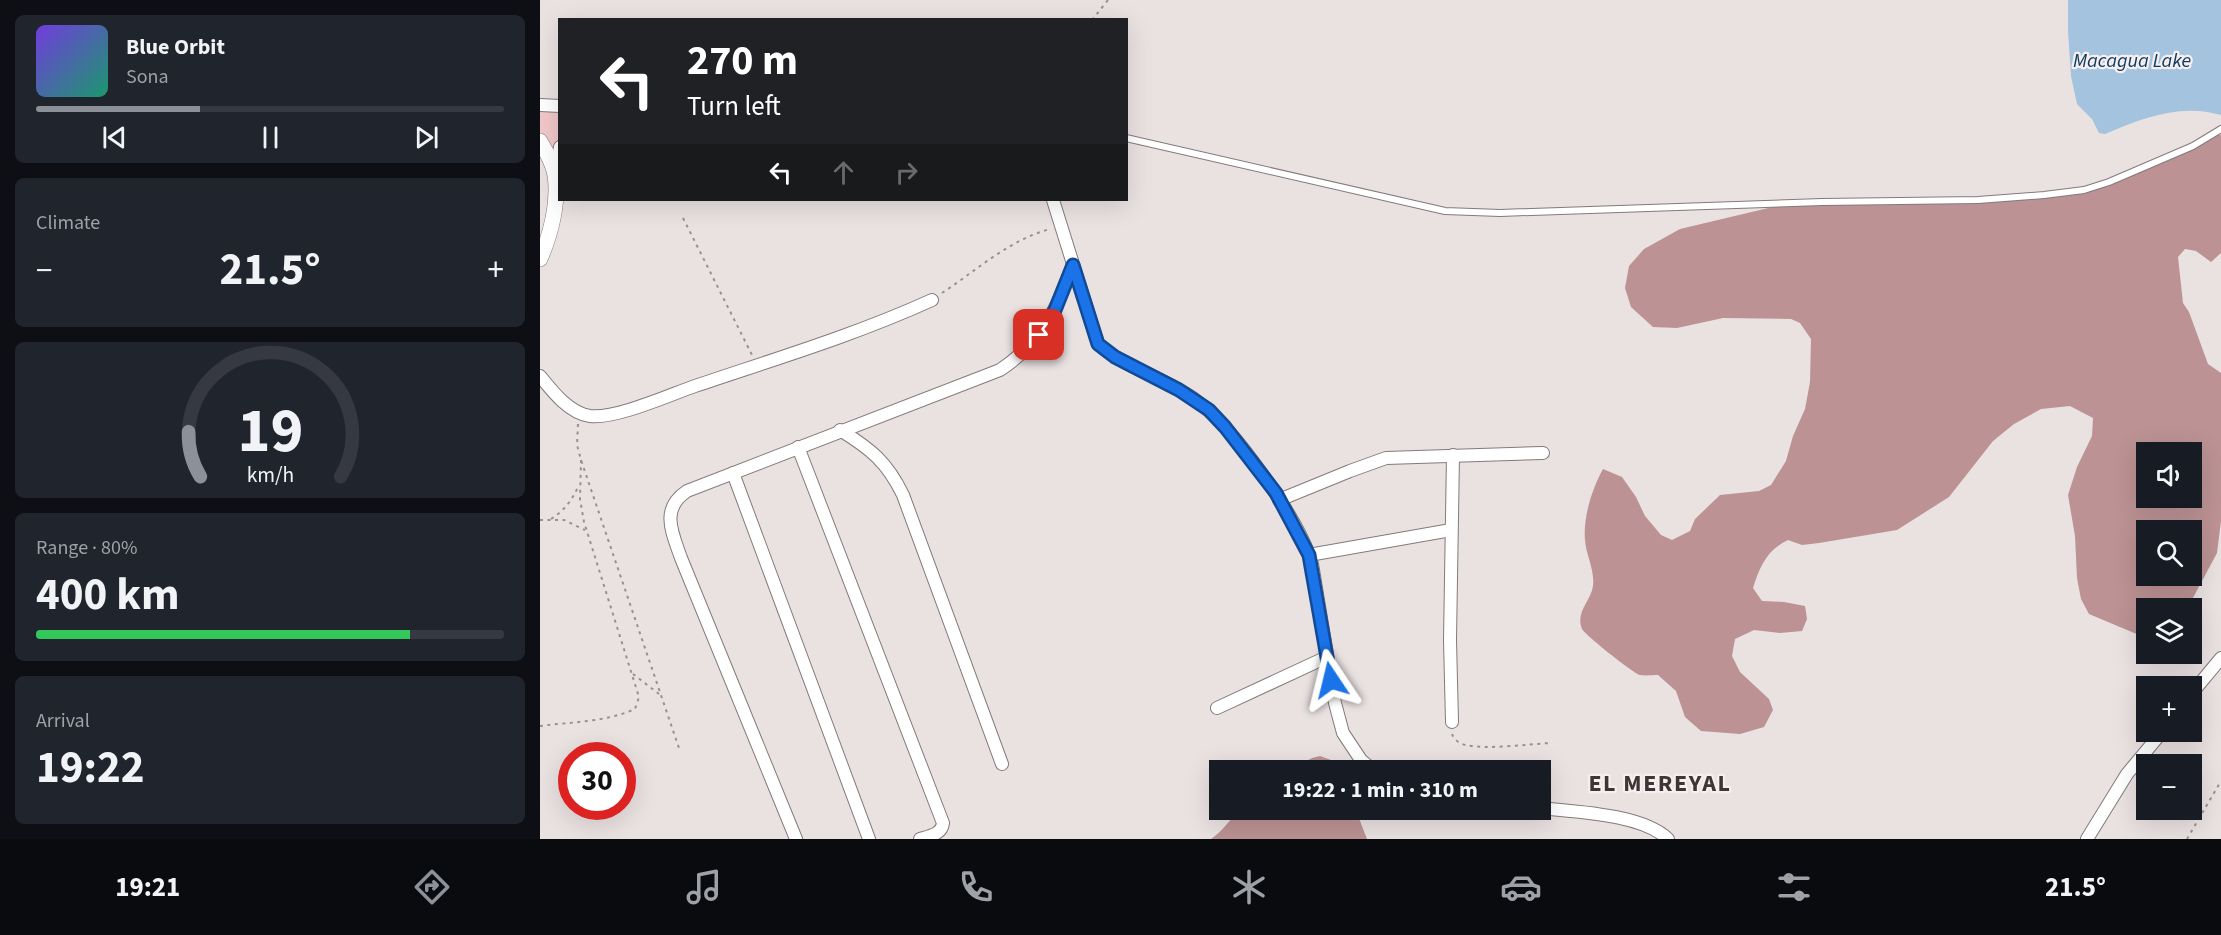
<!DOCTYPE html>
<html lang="en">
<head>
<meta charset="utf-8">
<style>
  :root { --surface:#171b24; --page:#20242c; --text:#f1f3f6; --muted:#9ea1a6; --line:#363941; --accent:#8c9099 }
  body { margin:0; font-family:"Source Sans 3",sans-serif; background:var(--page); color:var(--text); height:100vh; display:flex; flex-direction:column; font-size:22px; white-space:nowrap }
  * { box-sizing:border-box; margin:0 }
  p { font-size:20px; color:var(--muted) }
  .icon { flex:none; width:33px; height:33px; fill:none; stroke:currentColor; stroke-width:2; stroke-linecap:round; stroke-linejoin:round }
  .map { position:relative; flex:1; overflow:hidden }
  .side { display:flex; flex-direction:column; gap:15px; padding:15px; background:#0d0f14; width:540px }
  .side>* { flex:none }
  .top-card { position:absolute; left:18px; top:18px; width:570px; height:183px; border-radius:0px; box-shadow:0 6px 24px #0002; background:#202124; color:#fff; overflow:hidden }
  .buttons { position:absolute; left:1596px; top:442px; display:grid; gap:12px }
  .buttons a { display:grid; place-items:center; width:66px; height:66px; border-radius:0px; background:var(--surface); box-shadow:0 6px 24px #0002; font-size:30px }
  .speed { position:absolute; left:18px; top:742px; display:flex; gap:12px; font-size:30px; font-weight:700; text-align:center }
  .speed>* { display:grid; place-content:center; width:78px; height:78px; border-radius:50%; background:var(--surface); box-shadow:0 6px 24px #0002; line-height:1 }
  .speed .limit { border:9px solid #d22; background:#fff; color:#111 }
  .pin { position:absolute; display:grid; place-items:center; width:51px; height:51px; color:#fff; margin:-26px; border-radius:12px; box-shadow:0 3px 9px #0006 }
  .me { position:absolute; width:66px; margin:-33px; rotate:350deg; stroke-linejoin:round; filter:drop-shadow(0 0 4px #0008) }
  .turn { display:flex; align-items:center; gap:21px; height:126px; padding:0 30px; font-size:27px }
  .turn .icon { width:78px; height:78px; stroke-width:2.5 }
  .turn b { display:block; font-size:42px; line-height:51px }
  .lanes { display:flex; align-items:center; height:57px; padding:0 30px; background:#0003; justify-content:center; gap:30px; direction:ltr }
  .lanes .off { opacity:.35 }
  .big { font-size:45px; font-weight:700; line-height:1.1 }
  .side .card { flex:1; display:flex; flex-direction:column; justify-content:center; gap:9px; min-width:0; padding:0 21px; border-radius:9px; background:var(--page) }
  .side .dial { align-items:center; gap:0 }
  .dial svg { height:156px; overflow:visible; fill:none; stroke:var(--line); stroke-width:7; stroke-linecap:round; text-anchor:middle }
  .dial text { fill:var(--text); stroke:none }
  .song { display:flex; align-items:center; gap:18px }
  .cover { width:72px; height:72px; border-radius:9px; background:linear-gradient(135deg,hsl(260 70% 55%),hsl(160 70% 35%)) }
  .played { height:6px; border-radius:3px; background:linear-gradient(90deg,var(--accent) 35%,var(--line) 35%) }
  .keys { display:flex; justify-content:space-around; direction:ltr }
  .heat { display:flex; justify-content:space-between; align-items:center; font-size:33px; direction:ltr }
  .charge { height:9px; border-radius:4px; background:linear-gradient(90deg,#34c759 80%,var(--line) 0) }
  .trip { position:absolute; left:669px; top:760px; width:342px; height:60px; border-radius:0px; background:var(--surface); box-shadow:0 6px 24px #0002; font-weight:700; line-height:60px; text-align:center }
  .tab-bar { display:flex; height:96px; justify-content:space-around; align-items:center; background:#090b0e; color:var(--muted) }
  .tab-bar .icon { width:42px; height:42px }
  .tab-bar .selected { color:var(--accent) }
  .tab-bar b { font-size:27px; color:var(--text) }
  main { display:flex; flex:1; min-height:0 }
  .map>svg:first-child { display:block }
  .green { fill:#f2c7c9 }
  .forest { fill:#bc9294; fill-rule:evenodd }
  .water { fill:#a4c3df }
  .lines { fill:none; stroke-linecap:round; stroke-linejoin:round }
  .service-casing { stroke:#837a7b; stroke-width:8 }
  .minor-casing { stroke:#837a7b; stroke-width:14 }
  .tertiary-casing { stroke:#837a7b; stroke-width:16 }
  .path { stroke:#989191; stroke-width:2; stroke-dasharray:3 4.5; stroke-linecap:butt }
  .service { stroke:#fff; stroke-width:6 }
  .minor { stroke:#fff; stroke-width:12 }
  .tertiary { stroke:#fff; stroke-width:15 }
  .route-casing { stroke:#114b97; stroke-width:15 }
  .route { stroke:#1a73e8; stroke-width:10 }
  .labels { text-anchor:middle; stroke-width:4.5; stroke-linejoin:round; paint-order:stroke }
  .water-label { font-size:20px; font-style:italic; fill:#0a3d62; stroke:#f8eeef }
  .district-label { font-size:24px; font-weight:bold; letter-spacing:1.5px; fill:#3d3636; stroke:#f8eeef }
</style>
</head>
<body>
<main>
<section class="side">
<div class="card">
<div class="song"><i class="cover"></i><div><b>Blue Orbit</b><p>Sona</p></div></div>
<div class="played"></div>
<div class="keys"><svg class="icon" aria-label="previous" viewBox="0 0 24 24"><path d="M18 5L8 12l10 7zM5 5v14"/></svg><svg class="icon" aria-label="pause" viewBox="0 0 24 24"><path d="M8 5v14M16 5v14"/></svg><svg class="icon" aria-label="next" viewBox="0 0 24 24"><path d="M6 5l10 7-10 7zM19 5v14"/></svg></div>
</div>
<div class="card"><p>Climate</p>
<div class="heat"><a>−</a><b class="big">21.5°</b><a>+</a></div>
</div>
<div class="card dial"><svg viewBox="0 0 100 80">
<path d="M14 69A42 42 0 1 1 86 69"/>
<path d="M14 69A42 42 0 0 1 8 46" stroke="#8c9099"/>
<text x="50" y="56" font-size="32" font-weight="700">19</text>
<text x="50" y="72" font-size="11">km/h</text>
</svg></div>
<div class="card"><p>Range · 80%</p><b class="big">400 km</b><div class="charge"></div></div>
<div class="card"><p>Arrival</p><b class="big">19:22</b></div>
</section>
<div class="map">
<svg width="1681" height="839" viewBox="0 0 1681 839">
  <rect width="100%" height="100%" fill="#eae1e1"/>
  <polygon class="green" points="0,105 19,106 19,147 18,154 0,141"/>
  <g class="forest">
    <path d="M 1673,133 L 1681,135 L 1681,253 L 1671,262 L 1656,251 L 1645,249 L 1638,257 L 1643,303 L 1649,312 L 1668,364 L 1681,373 L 1681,521 L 1677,553 L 1647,609 L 1606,609 L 1606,638 L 1549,614 L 1541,599 L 1537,578 L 1535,536 L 1528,495 L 1537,467 L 1552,436 L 1553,418 L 1530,406 L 1501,409 L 1474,424 L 1453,441 L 1409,497 L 1357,530 L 1279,543 L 1262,545 L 1248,540 C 1227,550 1220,566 1213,588 L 1222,601 L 1244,602 L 1265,606 L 1267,619 L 1262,631 L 1240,633 L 1214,630 L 1195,639 L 1192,656 L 1200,672 L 1229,699 L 1233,710 L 1224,727 L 1200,734 L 1161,731 L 1145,717 L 1136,691 L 1118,675 C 1113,675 1105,676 1100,675 C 1093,673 1044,634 1042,629 C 1035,612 1051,601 1053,586 C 1055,570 1046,555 1045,540 C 1043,517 1052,489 1063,469 L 1082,477 L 1096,497 L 1105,516 L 1121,535 L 1132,540 L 1150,531 L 1155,519 L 1180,495 L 1219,491 L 1231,485 L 1246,461 L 1253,436 L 1265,409 L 1270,382 L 1271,339 L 1260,323 L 1251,319 L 1183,318 L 1137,328 L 1113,327 L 1091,307 L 1085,288 L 1089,266 L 1104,249 L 1140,229 L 1245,204 L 1504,195 L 1569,182 ZM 1606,453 L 1652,453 L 1652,498 L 1606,498 ZM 1606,531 L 1652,531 L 1652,576 L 1606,576 Z"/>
    <polygon points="780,756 816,769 818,771 749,771 772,758"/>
    <path d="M 700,810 L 819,810 L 820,821 L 827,839 L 671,839 C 683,831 689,820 700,810 Z"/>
  </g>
  <path class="water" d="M 1528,0 L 1681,0 L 1681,115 C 1642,103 1601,118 1565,134 L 1559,133 L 1552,119 L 1537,104 L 1531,76 L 1528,31 Z"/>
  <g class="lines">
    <defs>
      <polyline id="service" points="586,138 905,211 960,213 1282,202 1438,200 1504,195 1544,190 1569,182 1653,146 1681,129"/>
      <g id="minor">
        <polyline points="0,105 20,106"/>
        <polyline points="15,173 20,147"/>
        <path d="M 513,200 L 558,344 C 586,369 626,378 657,401 C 694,428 759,519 772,564 L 795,703 L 803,733 L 821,760 L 834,771"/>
        <path d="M 0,376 C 12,391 29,413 50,416 C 76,419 129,395 155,386 C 235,359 315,335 392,300"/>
        <path d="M 300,430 C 331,449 347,462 363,495 L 462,764"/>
        <path d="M 258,447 L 403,823 C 402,834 390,836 380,839"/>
        <polyline points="193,473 329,839"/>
        <polyline points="739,500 810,471 846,458 1003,453"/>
        <polyline points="769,555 911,530"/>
        <polyline points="1652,693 1681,658"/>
        <polyline points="677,708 787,657"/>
        <polyline points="912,722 910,640 913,455"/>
        <path d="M 1000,808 C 1036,812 1102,814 1128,839"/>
        <path d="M 256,839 L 141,558 C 132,532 120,509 147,491 L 460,370 C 502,342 516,311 533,265"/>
        <polyline points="1547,839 1587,774 1622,732"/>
      </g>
      <path id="tertiary" d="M 0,141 C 6,151 13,164 15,175 C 19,202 11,234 0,259"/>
    </defs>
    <use href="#service" class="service-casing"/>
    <use href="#minor" class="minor-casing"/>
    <use href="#tertiary" class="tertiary-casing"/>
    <g class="path">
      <polyline points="552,20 568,0"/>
      <polyline points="143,218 212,355"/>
      <path d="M 402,293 C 437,270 469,240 510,229"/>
      <polyline points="38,424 37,445 41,460 140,751"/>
      <path d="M 11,519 C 25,510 32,500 39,485"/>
      <polyline points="0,520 24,520 45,530"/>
      <polyline points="93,674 119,694"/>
      <path d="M 0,726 C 31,722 66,722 95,709 L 99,697 L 44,522 L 40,499 L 41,460"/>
      <path d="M 912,734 C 914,739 919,744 926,745 C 948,750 987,744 1011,743"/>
      <polyline points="1647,839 1681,781"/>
    </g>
    <use href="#service" class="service"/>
    <use href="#minor" class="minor"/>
    <use href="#tertiary" class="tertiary"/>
  </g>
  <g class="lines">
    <defs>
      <polyline id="route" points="499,335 515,310 533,265 558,344 575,357 639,390 669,410 685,427 736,493 769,555 791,680"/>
    </defs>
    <use href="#route" class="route-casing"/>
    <use href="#route" class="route"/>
  </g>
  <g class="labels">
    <g class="water-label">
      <text x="1592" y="67">Macagua Lake</text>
    </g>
    <g class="district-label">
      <text x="1120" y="791">EL MEREYAL</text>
    </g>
  </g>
</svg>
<div class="buttons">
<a><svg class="icon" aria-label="sound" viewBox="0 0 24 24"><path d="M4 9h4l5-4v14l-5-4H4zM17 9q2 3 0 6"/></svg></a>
<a><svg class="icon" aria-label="search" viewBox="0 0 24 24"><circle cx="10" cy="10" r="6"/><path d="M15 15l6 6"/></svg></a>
<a><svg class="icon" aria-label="layers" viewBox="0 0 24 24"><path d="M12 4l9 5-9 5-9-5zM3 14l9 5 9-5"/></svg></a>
<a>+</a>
<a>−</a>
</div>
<div class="speed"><div class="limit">30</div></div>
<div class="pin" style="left:499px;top:335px;background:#d93025"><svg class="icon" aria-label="arrive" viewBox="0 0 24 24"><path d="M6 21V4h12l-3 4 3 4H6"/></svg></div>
<svg class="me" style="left:791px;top:680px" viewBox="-20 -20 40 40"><path d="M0-17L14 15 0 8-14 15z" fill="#1a73e8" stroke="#fff" stroke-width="4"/></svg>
<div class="trip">19:22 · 1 min · 310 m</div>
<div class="top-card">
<div class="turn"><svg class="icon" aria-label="left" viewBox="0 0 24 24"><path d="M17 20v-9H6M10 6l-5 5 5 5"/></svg><div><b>270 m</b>Turn left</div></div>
<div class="lanes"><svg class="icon" aria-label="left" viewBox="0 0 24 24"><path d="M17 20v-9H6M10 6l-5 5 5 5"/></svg><svg class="icon off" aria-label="ahead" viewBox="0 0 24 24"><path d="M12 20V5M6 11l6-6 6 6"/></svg><svg class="icon off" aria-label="right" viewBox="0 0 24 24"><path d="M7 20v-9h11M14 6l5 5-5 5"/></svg></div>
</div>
</div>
</main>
<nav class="tab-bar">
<b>19:21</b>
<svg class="icon selected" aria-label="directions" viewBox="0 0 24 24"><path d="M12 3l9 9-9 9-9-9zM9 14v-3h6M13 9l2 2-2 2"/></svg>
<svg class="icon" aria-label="music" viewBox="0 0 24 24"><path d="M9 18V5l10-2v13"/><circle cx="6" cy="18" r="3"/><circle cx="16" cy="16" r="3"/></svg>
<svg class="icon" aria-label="phone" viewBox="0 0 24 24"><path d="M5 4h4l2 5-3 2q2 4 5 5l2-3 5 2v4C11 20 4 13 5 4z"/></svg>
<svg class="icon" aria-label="climate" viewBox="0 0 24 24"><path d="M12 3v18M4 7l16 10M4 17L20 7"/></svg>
<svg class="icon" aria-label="car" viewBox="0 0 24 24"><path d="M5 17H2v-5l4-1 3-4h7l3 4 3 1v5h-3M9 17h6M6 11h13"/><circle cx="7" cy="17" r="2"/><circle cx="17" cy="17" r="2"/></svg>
<svg class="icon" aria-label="filters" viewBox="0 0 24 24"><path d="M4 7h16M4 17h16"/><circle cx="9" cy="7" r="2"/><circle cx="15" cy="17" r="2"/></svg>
<b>21.5°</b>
</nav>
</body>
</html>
